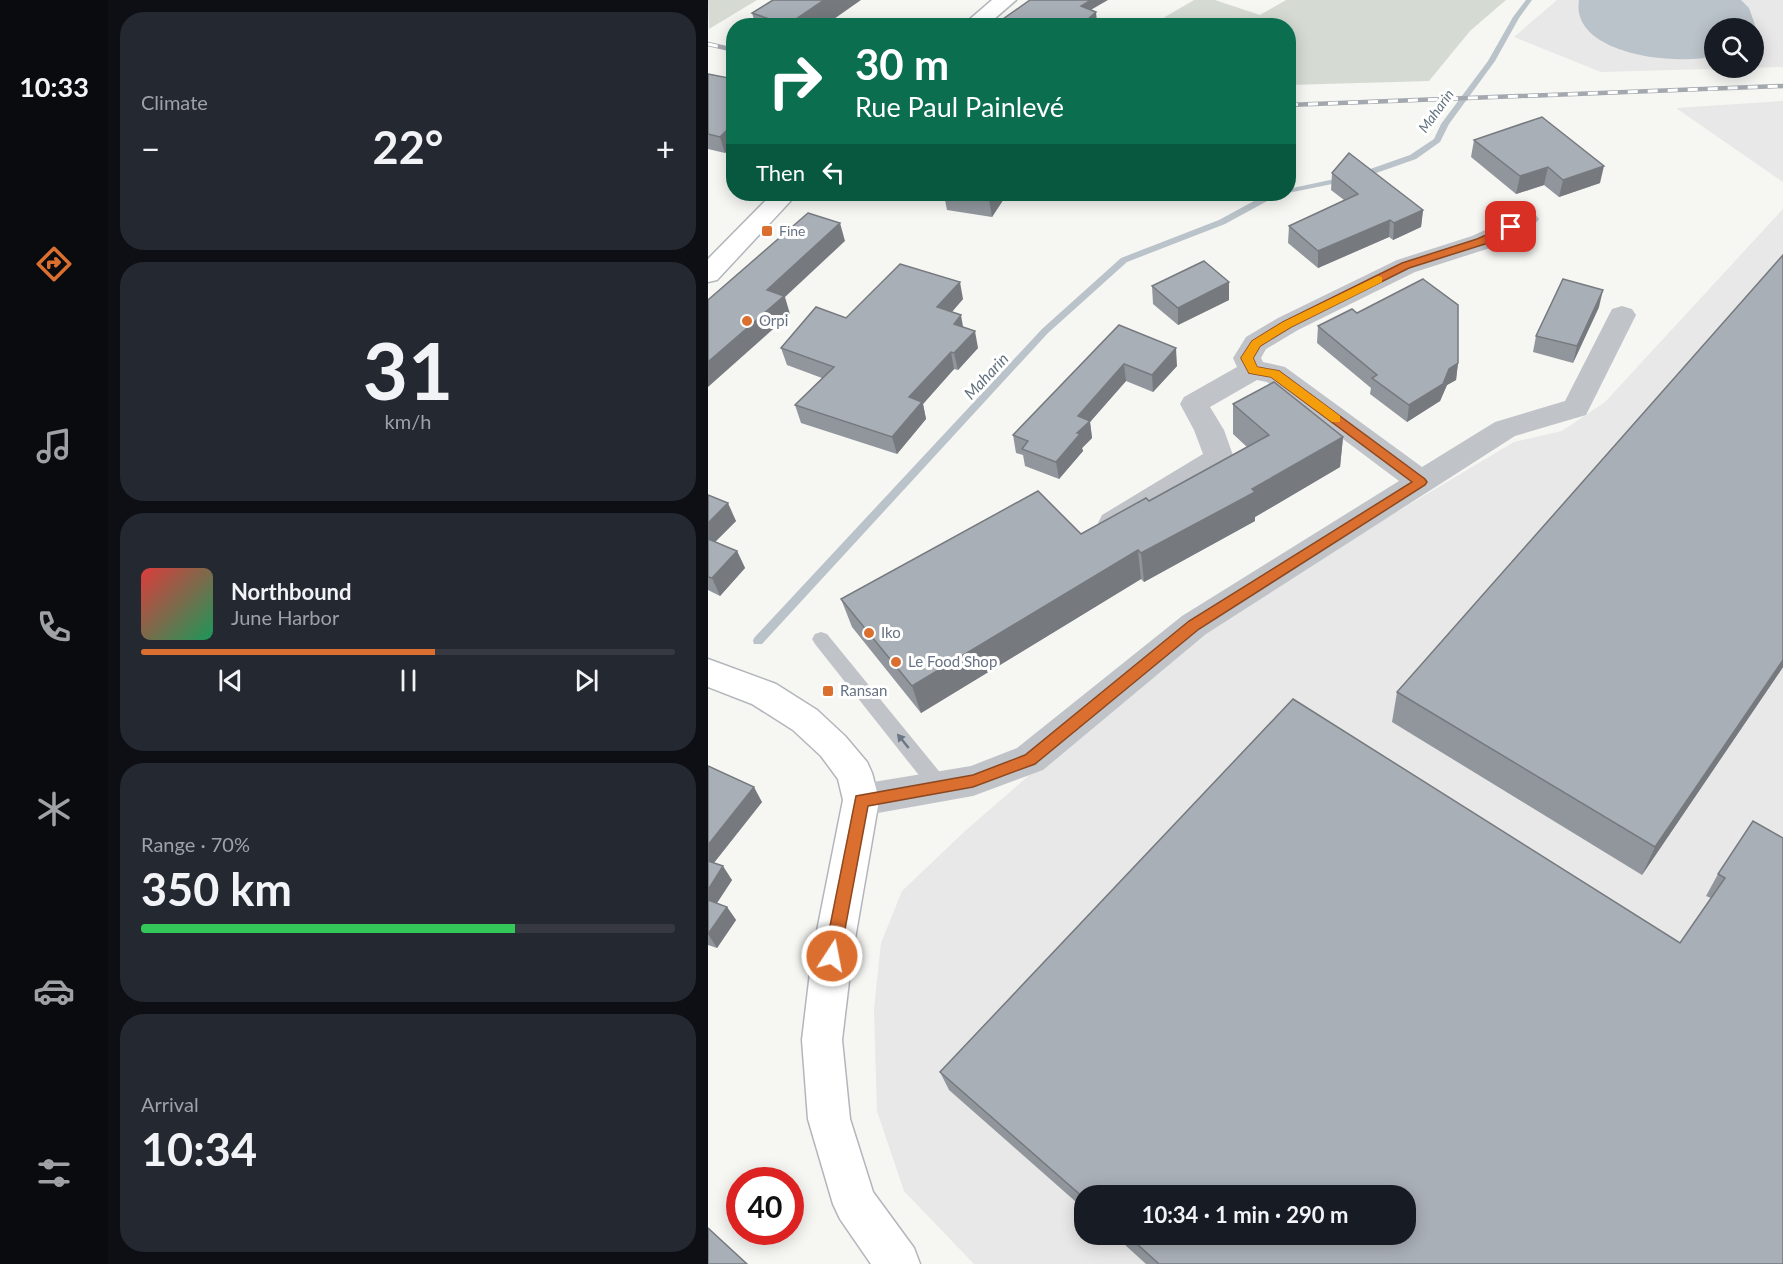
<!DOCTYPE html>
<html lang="en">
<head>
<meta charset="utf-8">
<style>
  :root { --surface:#171b24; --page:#242831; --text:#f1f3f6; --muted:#9ea1a6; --line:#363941; --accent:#db6f2f }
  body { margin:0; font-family:Lato,sans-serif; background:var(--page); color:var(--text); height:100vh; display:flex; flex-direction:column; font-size:22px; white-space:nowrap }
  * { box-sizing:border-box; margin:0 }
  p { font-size:20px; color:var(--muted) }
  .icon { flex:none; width:33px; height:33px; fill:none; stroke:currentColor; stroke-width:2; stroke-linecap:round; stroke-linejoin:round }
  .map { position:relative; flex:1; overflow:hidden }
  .panel { display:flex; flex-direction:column; gap:12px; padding:12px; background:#0d0f14; width:600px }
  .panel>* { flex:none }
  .banner { position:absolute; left:18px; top:18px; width:570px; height:183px; border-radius:24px; box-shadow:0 3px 15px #0003; background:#0b6e4f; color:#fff; overflow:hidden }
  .buttons { position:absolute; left:996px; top:18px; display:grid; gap:12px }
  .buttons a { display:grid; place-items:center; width:60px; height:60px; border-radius:50%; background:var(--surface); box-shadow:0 3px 15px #0003; font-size:30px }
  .speed { position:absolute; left:18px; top:1167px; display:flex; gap:12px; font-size:30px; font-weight:700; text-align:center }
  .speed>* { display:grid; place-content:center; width:78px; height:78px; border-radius:50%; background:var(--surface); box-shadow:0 3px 15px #0003; line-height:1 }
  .speed .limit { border:9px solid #d22; background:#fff; color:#111 }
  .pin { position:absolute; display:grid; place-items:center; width:51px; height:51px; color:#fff; margin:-26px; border-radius:12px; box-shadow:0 3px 9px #0006 }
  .me { position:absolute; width:66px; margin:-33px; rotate:11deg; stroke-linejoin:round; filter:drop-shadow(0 0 4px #0008) }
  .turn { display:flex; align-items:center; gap:21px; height:126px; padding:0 30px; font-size:27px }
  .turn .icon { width:78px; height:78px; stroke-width:2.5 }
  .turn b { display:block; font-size:42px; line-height:51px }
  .then { display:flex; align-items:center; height:57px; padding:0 30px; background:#0003; gap:12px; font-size:22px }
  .big { font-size:45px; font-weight:700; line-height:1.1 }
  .panel .widget { flex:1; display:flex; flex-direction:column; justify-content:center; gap:9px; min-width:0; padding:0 21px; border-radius:24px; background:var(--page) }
  .panel .dial { align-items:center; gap:0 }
  .dial b { font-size:78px; line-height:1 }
  .song { display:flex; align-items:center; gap:18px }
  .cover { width:72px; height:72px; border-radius:9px; background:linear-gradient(135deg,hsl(0 70% 55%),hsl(150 70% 35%)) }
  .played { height:6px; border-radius:3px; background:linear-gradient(90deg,var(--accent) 55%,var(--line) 55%) }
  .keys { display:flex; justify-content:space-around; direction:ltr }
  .heat { display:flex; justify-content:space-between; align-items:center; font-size:33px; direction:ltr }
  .charge { height:9px; border-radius:4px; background:linear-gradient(90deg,#34c759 70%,var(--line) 0) }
  .trip { position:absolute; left:366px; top:1185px; width:342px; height:60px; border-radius:24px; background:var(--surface); box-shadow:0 3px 15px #0003; font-weight:700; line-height:60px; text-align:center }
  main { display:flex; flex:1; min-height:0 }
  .dock { display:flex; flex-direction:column; width:108px; justify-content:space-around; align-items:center; background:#090b0e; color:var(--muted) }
  .dock .icon { width:42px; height:42px }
  .dock .on { color:var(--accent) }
  .dock b { font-size:27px; color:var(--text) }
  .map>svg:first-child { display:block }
  .built { fill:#e7e8e7; fill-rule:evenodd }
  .green { fill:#d5dbd3 }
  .water { fill:#bac3c9 }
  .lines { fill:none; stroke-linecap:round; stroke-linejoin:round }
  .stream { fill:#bac3c9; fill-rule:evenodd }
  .secondary-casing { stroke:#b2b6bc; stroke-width:3 }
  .lane { fill:#c0c3c7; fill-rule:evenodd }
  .street { fill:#c0c3c7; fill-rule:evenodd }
  .secondary { fill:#fff; fill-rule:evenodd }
  .rail-casing { stroke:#a3a7ae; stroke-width:4.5 }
  .rail { stroke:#fff; stroke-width:3; stroke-dasharray:10; stroke-linecap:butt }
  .wall { fill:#91969d }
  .shaded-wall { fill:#767a7f }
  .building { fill:#a9afb6; stroke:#767a7f; stroke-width:1.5 }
  .oneway { fill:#6b7686 }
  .route { fill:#db6f2f; stroke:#8e481f; stroke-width:1.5 }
  .slow { fill:#f59e0b }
  .poi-dot { fill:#db6f2f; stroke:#fff; stroke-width:2 }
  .labels { text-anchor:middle; stroke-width:6; stroke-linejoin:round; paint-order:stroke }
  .far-water-label { font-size:14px; font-style:italic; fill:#63737f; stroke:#fff }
  .far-poi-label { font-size:14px; fill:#677283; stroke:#fff; text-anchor:start }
  .poi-label { font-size:15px; fill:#677283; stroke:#fff; text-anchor:start }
  .water-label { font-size:16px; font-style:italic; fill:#63737f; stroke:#fff }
</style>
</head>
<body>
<main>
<nav class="dock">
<b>10:33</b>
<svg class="icon on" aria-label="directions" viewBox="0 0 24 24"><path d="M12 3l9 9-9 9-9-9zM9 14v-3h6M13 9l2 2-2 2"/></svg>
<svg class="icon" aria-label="music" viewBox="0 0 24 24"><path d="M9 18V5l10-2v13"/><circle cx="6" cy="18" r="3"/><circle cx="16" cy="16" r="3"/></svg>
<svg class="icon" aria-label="phone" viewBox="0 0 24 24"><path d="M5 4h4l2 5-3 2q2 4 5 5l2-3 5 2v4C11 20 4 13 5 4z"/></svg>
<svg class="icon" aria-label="climate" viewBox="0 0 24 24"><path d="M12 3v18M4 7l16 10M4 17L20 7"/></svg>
<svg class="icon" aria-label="car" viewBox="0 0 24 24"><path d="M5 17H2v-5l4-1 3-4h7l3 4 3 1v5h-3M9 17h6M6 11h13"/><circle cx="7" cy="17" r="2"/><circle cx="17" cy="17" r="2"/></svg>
<svg class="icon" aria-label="filters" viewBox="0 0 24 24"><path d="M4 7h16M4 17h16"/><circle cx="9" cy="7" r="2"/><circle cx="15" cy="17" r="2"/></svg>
</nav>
<section class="panel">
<div class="widget"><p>Climate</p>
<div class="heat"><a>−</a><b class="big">22°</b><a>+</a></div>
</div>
<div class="widget dial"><b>31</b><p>km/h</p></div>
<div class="widget">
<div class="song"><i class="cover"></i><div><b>Northbound</b><p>June Harbor</p></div></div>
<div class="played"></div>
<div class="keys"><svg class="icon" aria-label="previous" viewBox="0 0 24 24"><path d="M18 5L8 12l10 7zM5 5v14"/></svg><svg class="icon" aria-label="pause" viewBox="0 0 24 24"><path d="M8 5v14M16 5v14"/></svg><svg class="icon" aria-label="next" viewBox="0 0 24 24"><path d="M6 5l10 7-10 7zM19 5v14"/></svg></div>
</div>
<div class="widget"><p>Range · 70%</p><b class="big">350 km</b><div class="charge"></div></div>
<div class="widget"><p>Arrival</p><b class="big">10:34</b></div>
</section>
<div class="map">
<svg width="1075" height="1264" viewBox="0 0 1075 1264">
  <rect width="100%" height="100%" fill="#f6f6f3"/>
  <g class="built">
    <path d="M 849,0 L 1075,0 L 1075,67 L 893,72 L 806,37 ZM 1006,28 L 1046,28 L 1046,68 L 1006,68 Z"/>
    <polygon points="1075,101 1075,182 968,108"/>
    <path d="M 1075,209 L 1075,1264 L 266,1264 L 196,1191 L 169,1111 L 166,1009 L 173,943 L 194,891 L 256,832 L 389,716 L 496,627 L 806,442 L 854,431 L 897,402 ZM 376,1196 L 698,1196 L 698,1234 L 376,1234 Z"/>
  </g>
  <g class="green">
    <polygon points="0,0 49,0 1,29"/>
    <polygon points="486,0 507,0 552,15 578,0 798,0 762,31 721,81 581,85 580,26 449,25 457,17"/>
  </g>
  <path class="water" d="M 871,0 L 1033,0 L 1041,8 L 1047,25 L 1046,29 L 1006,28 L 1006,56 C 970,66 862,55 871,0 Z"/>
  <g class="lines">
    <g class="stream">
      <polygon points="818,0 824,0 811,18 787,61 741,124 732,142 708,159 654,178 648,178 648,174 702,155 726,139 733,124 780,61 805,17"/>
      <polygon points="636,177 639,177 639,181 580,193 580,189"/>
      <polygon points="565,194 576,194 563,199 517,224 419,262 340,333 54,644 46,644 45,641 46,638 334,329 413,258 511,220 557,195"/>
    </g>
    <defs>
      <g id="secondary">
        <polygon points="284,0 308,0 278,26 254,26"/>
        <polygon points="64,194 89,194 9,280 0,282 0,259"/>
        <polygon points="0,659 68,684 109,710 137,736 159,762 164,773 171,800 144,956 134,1040 142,1119 165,1192 206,1248 212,1264 163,1264 132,1219 125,1204 100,1119 94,1040 104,956 135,800 130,779 113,756 85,730 44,704 0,687"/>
      </g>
    </defs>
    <use href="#secondary" class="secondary-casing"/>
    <polygon class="lane" points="113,632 119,634 239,781 242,787 239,793 232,795 225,793 107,644 104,639 107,634"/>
    <polygon class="street" points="818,211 827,214 831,219 827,224 782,248 707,272 590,330 558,349 553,358 555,362 577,367 714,467 787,422 857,401 904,309 914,306 924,309 928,315 878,415 807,436 498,634 335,770 265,796 153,816 140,811 135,800 140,789 153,784 263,766 309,748 474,616 691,481 559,382 549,380 502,407 516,430 526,458 522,465 416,531 405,534 394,531 390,523 394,515 495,454 486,430 472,404 476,397 529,367 525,358 538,337 570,318 689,260 764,236"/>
    <use href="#secondary" class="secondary"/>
    <defs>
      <g id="rail">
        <polyline points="0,44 26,50"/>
        <polyline points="580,105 1075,86"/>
      </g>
    </defs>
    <use href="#rail" class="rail-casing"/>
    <use href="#rail" class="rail"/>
  </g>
  <g class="wall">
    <polygon points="44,13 116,26 48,26"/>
    <polygon points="0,74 26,79 26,144 17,153 0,149"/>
    <polygon points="766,140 892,183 851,197 836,185 808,194 763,157"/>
    <polygon points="624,173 715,210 713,227 685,240 681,237 610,268 580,243 581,226 636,200 623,190"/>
    <polygon points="205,194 299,194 284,217 239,210 237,200"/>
    <polygon points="1075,255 1075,667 934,875 684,722 689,692"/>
    <polygon points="521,282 521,300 470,325 445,304 444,286"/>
    <polygon points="255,299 244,312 270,348 250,370 246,369 215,404 218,419 189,454 93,423 87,405 114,378 79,365 73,348 138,318"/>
    <polygon points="891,307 865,363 825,352 828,336"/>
    <polygon points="649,313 750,363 748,380 739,385 732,401 699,422 662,394 663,388 609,343 610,326"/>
    <polygon points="411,325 469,366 445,392 418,381 382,422 384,438 374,448 375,451 351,479 317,466 315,455 308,453 305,435"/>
    <polygon points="525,404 635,437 632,467 547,517 547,521 436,582 433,579 213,713 144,627 133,599 373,534 441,501 539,447 525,434"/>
    <polygon points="0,495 28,521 7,542 29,551 37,568 12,596 0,590"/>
    <polygon points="0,766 54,802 6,863 24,880 9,903 19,907 28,920 9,948 0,945"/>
    <polygon points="1075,838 1075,1264 438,1264 405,1234 698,1234 376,1196 376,1209 241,1090 232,1072 972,943 1003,898 998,896 1010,874"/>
  </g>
  <g class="shaded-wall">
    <polygon points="116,0 153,0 116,26 80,26 79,25"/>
    <polygon points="383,0 400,0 374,15 373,6"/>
    <polygon points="388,12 389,22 384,26 372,26"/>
    <polygon points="26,123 26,144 17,153 12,137"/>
    <polygon points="896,166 892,183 851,197 855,180"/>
    <polygon points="840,167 836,185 808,194 812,176"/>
    <polygon points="284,194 299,194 284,217 281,199"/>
    <polygon points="715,210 713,227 685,240 686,223"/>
    <polygon points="682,220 681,237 610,268 610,251"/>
    <polygon points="132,223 137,241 77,297 82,314 0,387 0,362 59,290"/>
    <polygon points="252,282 255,299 233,324 229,307"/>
    <polygon points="521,282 521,300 470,325 470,308"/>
    <polygon points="895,290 891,307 865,363 869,346"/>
    <polygon points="253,315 256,332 246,324"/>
    <polygon points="267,331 270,348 250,370 246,353"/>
    <polygon points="468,348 469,366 445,392 444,375"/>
    <polygon points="243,352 246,369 215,404 218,419 189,454 184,437 201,397"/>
    <polygon points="750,363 748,380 739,385 732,401 699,422 701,405 741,369"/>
    <polygon points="416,364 418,381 382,422 384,438 374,448 375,451 351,479 348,462 370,416"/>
    <polygon points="635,437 632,467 547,517 547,521 436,582 433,553"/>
    <polygon points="20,503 28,521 0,549 0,523"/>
    <polygon points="430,550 433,579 213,713 204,686"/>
    <polygon points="29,551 37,568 12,596 4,578"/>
    <polygon points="1075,660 1075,667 934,875 947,847"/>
    <polygon points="46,787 54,802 0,870 0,845"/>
    <polygon points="15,866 24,880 3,912 0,907 0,890"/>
    <polygon points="19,907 28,920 9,948 0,934"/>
  </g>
  <g class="building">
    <polygon points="65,0 116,0 79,25 44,13"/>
    <polygon points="322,0 383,0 373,6 388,12 372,26 285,26"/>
    <polygon points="0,74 26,79 26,123 12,137 0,134"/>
    <polygon points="834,117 896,166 855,180 840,167 812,176 766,140"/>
    <polygon points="641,153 715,210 686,223 682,220 610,251 581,226 650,194 624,173"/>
    <polygon points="243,194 284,194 281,199"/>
    <polygon points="100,213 132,223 59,290 76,296 0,362 0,300"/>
    <polygon points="1075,255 1075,660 947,847 689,692"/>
    <polygon points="496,261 521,282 470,308 444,286"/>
    <polygon points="192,264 252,282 229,307 253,315 246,324 267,331 246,353 243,352 201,397 214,402 184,437 87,405 126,367 73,348 108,307 138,318"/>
    <polygon points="715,279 750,305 750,363 741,369 735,384 701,405 664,378 669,375 610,326 644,309 649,313"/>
    <polygon points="855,279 895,290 869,346 828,336"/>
    <polygon points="411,325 468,348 444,375 416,364 370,416 382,421 369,433 372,434 348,462 314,449 320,441 305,435"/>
    <polygon points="566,382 635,437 544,489 547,492 433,553 430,550 204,686 133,599 330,491 373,534 438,498 441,501 561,435 525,404"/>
    <polygon points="0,495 20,503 0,523"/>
    <polygon points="0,539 29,551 4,578 0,577"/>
    <polygon points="585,699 972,943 1017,878 1010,874 1045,821 1075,838 1075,1264 451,1264 418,1234 698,1234 698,1196 376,1196 376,1198 232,1072"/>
    <polygon points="0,766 46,787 0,845"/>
    <polygon points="0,861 15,866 0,890"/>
    <polygon points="0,900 19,907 0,934"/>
    <polygon points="0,1228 39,1264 0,1264"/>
  </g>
  <defs><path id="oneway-solid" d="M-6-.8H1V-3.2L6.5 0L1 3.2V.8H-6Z" transform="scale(1.5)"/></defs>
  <use class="oneway" href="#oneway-solid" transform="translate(195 741) rotate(-129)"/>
  <polygon class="route" points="803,224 809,227 807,229 777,244 701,268 583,327 552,346 545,358 549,367 571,371 717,479 719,482 717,485 491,629 327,764 265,787 160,806 132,956 129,962 124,964 118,962 116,956 148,796 265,775 317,755 481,621 704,482 563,377 541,373 533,358 544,341 575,322 694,263 769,239"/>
  <polygon class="slow" points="670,276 674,277 674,282 583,327 552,346 545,358 549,367 571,371 632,416 632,422 624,422 563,377 541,373 533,358 544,341 575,322"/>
  <g class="poi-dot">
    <rect x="53" y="225" width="12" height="12" rx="3"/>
    <circle cx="39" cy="321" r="6"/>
    <circle cx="161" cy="633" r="6"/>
    <circle cx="188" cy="662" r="6"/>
    <rect x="114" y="685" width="12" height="12" rx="3"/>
  </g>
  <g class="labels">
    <g class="far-water-label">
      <text transform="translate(728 111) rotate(-54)" y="5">Maharin</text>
    </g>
    <g class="far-poi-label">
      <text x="71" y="236">Fine</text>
    </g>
    <g class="poi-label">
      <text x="51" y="326">Orpi</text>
      <text x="173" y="638">Iko</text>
      <text x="200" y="667">Le Food Shop</text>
      <text x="132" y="696">Ransan</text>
    </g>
    <g class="water-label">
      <text transform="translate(278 376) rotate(-47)" y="6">Maharin</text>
    </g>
  </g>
</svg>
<div class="buttons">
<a><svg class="icon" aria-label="search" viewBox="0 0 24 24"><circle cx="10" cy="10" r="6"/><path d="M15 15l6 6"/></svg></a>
</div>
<div class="speed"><div class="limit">40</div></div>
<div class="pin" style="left:803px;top:227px;background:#d93025"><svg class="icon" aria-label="arrive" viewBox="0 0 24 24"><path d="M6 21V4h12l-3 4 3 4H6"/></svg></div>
<svg class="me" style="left:124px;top:956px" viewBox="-20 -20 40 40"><circle r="17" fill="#db6f2f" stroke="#fff" stroke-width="3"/><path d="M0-11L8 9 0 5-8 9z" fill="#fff"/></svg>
<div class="trip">10:34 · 1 min · 290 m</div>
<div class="banner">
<div class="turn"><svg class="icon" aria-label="right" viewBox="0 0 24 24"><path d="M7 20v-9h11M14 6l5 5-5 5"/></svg><div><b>30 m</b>Rue Paul Painlevé</div></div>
<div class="then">Then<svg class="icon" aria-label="left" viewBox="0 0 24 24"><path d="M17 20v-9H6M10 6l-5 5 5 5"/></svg></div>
</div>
</div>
</main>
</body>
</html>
